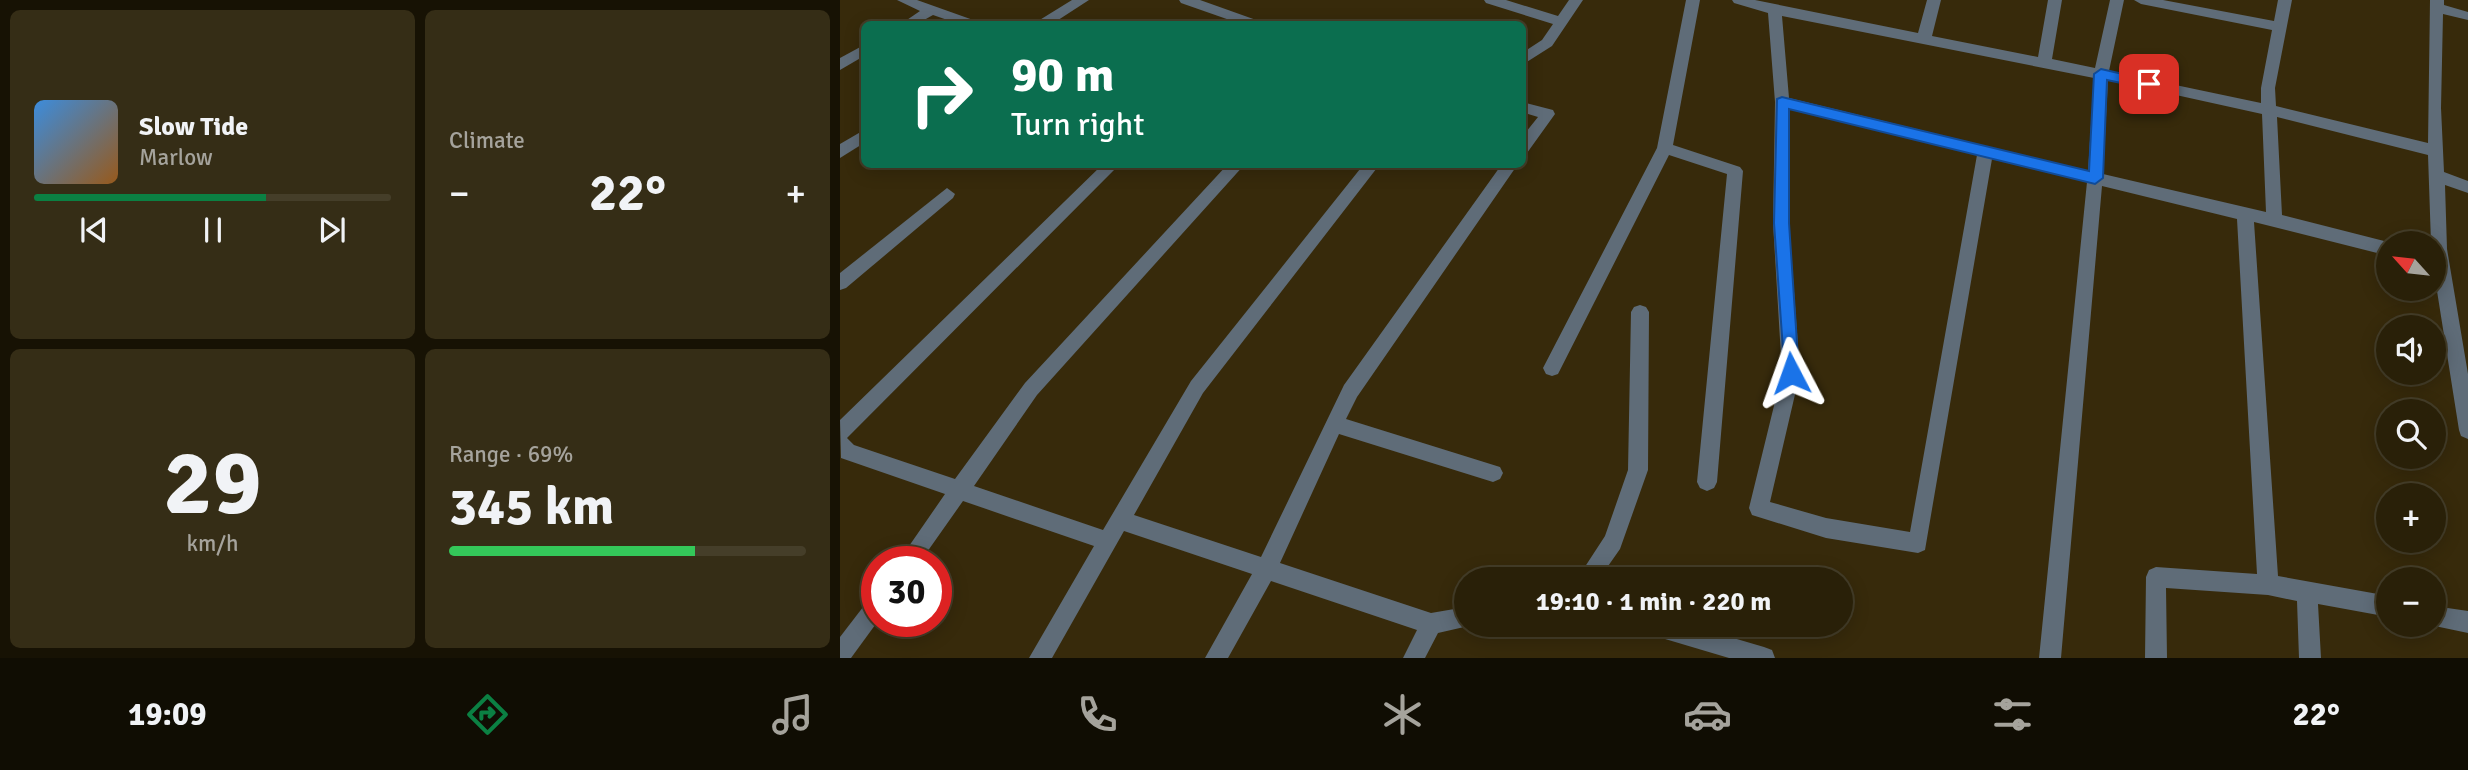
<!DOCTYPE html>
<html lang="en">
<head>
<meta charset="utf-8">
<style>
  :root { --surface:#292008; --page:#352d16; --text:#f1f3f6; --muted:#a5a39c; --line:#453e29; --accent:#0b8043 }
  body { margin:0; font-family:Signika,sans-serif; background:var(--page); color:var(--text); height:100vh; display:flex; flex-direction:column; font-size:26px; white-space:nowrap }
  * { box-sizing:border-box; margin:0 }
  p { font-size:23px; color:var(--muted) }
  .icon { flex:none; width:38px; height:38px; fill:none; stroke:currentColor; stroke-width:2; stroke-linecap:round; stroke-linejoin:round }
  .map { position:relative; flex:1; overflow:hidden }
  .drawer { display:flex; flex-direction:column; gap:10px; padding:10px; background:#171204; width:840px }
  .drawer>* { flex:none }
  .hud { position:absolute; left:21px; top:21px; width:665px; height:147px; border-radius:10px; box-shadow:0 4px 18px #0003,0 0 0 2px var(--line); background:#0b6e4f; color:#fff; overflow:hidden }
  .needle { width:46px; rotate:297deg }
  .tools { position:absolute; left:1536px; top:231px; display:grid; gap:14px }
  .tools a { display:grid; place-items:center; width:70px; height:70px; border-radius:50%; background:var(--surface); box-shadow:0 4px 18px #0003,0 0 0 2px var(--line); font-size:35px }
  .speed { position:absolute; left:21px; top:546px; display:flex; gap:14px; font-size:35px; font-weight:700; text-align:center }
  .speed>* { display:grid; place-content:center; width:91px; height:91px; border-radius:50%; background:var(--surface); box-shadow:0 4px 18px #0003,0 0 0 2px var(--line); line-height:1 }
  .speed .limit { border:10px solid #d22; background:#fff; color:#111 }
  .pin { position:absolute; display:grid; place-items:center; width:60px; height:60px; color:#fff; margin:-30px; border-radius:14px; box-shadow:0 4px 10px #0006 }
  .me { position:absolute; width:77px; margin:-38px; rotate:356deg; stroke-linejoin:round; filter:drop-shadow(0 0 5px #0008) }
  .turn { display:flex; align-items:center; gap:24px; height:147px; padding:0 35px; font-size:32px }
  .turn .icon { width:91px; height:91px; stroke-width:2.5 }
  .turn b { display:block; font-size:49px; line-height:60px }
  .big { font-size:52px; font-weight:800; line-height:1.1 }
  .drawer .widget { flex:1; display:flex; flex-direction:column; justify-content:center; gap:10px; min-width:0; padding:0 24px; border-radius:10px; background:var(--page) }
  .drawer .dial { align-items:center; gap:0 }
  .dial b { font-size:91px; line-height:1 }
  .song { display:flex; align-items:center; gap:21px }
  .cover { width:84px; height:84px; border-radius:10px; background:linear-gradient(135deg,hsl(210 70% 55%),hsl(30 70% 35%)) }
  .played { height:7px; border-radius:4px; background:linear-gradient(90deg,var(--accent) 65%,var(--line) 65%) }
  .keys { display:flex; justify-content:space-around; direction:ltr }
  .heat { display:flex; justify-content:space-between; align-items:center; font-size:38px; direction:ltr }
  .charge { height:10px; border-radius:5px; background:linear-gradient(90deg,#34c759 69%,var(--line) 0) }
  .drawer .tiles { flex:1; display:grid; gap:10px; grid-template-columns:repeat(2,1fr) }
  .trip { position:absolute; left:614px; top:567px; width:399px; height:70px; border-radius:35px; background:var(--surface); box-shadow:0 4px 18px #0003,0 0 0 2px var(--line); font-weight:800; line-height:70px; text-align:center }
  .menu { display:flex; height:112px; justify-content:space-around; align-items:center; background:#100d03; color:var(--muted) }
  .menu .icon { width:49px; height:49px }
  .menu .selected { color:var(--accent) }
  .menu b { font-size:32px; color:var(--text) }
  main { display:flex; flex:1; min-height:0 }
  .map>svg:first-child { display:block }
  .lines { fill:none; stroke-linecap:round; stroke-linejoin:round }
  .street { fill:#5f6c78; fill-rule:evenodd }
  .route { fill:#1a73e8; stroke:#114b97; stroke-width:2 }
</style>
</head>
<body>
<main>
<section class="drawer">
<div class="tiles">
<div class="widget">
<div class="song"><i class="cover"></i><div><b>Slow Tide</b><p>Marlow</p></div></div>
<div class="played"></div>
<div class="keys"><svg class="icon" aria-label="previous" viewBox="0 0 24 24"><path d="M18 5L8 12l10 7zM5 5v14"/></svg><svg class="icon" aria-label="pause" viewBox="0 0 24 24"><path d="M8 5v14M16 5v14"/></svg><svg class="icon" aria-label="next" viewBox="0 0 24 24"><path d="M6 5l10 7-10 7zM19 5v14"/></svg></div>
</div>
<div class="widget"><p>Climate</p>
<div class="heat"><a>−</a><b class="big">22°</b><a>+</a></div>
</div>
<div class="widget dial"><b>29</b><p>km/h</p></div>
<div class="widget"><p>Range · 69%</p><b class="big">345 km</b><div class="charge"></div></div>
</div>
</section>
<div class="map">
<svg width="1628" height="658" viewBox="0 0 1628 658">
  <rect width="100%" height="100%" fill="#372a0b"/>
  <g class="lines">
    <g class="street">
      <polygon points="57,0 77,0 136,21 138,24 119,24 93,15 77,24 61,24 80,11"/>
      <polygon points="232,0 249,0 212,24 196,24 198,21"/>
      <polygon points="339,0 360,0 419,21 421,24 401,24 341,3"/>
      <polygon points="644,0 666,0 718,16 729,0 743,0 712,46 682,65 682,53 702,40 713,24 646,3"/>
      <polygon points="846,0 860,0 833,145 900,167 903,171 877,482 874,488 867,491 860,488 857,482 887,174 829,155 718,374 712,376 706,374 703,368 817,148"/>
      <path d="M 892,0 L 915,0 L 1078,33 L 1087,0 L 1101,0 L 1092,36 L 1198,57 L 1208,0 L 1222,0 L 1212,59 L 1255,68 L 1270,0 L 1284,0 L 1269,71 L 1421,103 L 1421,88 L 1432,30 L 1301,4 L 1294,0 L 1323,0 L 1434,21 L 1438,0 L 1452,0 L 1435,88 L 1436,106 L 1588,143 L 1590,0 L 1604,0 L 1604,5 L 1628,12 L 1628,20 L 1603,14 L 1601,108 L 1604,172 L 1628,181 L 1628,193 L 1605,185 L 1607,249 L 1628,374 L 1628,439 L 1621,436 L 1619,430 L 1594,272 L 1594,243 L 1591,243 L 1588,155 L 1437,117 L 1442,215 L 1552,243 L 1549,243 L 1549,256 L 1414,222 L 1438,576 L 1549,596 L 1549,617 L 1478,604 L 1481,658 L 1459,658 L 1457,601 L 1428,595 L 1326,588 L 1327,658 L 1305,658 L 1306,577 L 1309,570 L 1316,567 L 1417,574 L 1397,219 L 1262,186 L 1221,658 L 1199,658 L 1247,182 L 1152,159 L 1085,550 L 1078,553 L 986,538 L 912,515 L 909,508 L 942,373 L 933,223 L 935,102 L 928,13 L 894,3 ZM 942,16 L 1254,78 L 1248,171 L 949,98 ZM 1268,80 L 1422,114 L 1426,212 L 1263,174 ZM 949,109 L 1137,155 L 1070,532 L 986,518 L 930,502 L 960,373 L 949,223 Z"/>
      <polygon points="24,45 24,56 0,70 0,58"/>
      <polygon points="682,102 713,110 715,114 687,153 682,154 682,137 698,117 682,112"/>
      <polygon points="24,130 24,143 0,158 0,144"/>
      <polygon points="263,164 280,164 7,438 14,445 115,479 185,383 388,164 405,164 197,395 134,486 263,530 351,381 524,164 540,164 363,393 294,515 421,557 504,385 662,164 678,164 517,397 506,419 660,467 663,473 660,479 653,482 499,434 440,563 591,613 626,607 626,625 633,625 598,633 585,658 563,658 577,630 431,581 388,658 365,658 412,574 284,531 212,658 189,658 254,546 123,501 80,562 58,562 105,494 1,458 0,420"/>
      <polygon points="107,188 115,194 113,198 6,288 0,290 0,273"/>
      <polygon points="800,305 806,307 809,312 808,470 780,549 759,579 737,579 765,536 788,470 791,312 794,307"/>
      <polygon points="37,595 38,621 11,658 0,658 0,637 30,598"/>
      <polygon points="1594,606 1628,611 1628,633 1590,625 1594,625"/>
      <polygon points="804,625 849,625 924,647 932,650 935,658 889,658 815,636 808,632"/>
    </g>
  </g>
  <polygon class="route" points="1261,69 1309,80 1315,84 1309,89 1267,80 1263,178 1255,184 949,109 949,223 959,373 957,378 951,380 945,378 934,223 937,99 942,97 1249,171 1254,74"/>
</svg>
<div class="tools">
<a><svg class="needle" viewBox="-14 -14 28 28"><path d="M0-13l5 13h-10z" fill="#e53935"/><path d="M0 13l5-13h-10z" fill="#a5a39c"/></svg></a>
<a><svg class="icon" aria-label="sound" viewBox="0 0 24 24"><path d="M4 9h4l5-4v14l-5-4H4zM17 9q2 3 0 6"/></svg></a>
<a><svg class="icon" aria-label="search" viewBox="0 0 24 24"><circle cx="10" cy="10" r="6"/><path d="M15 15l6 6"/></svg></a>
<a>+</a>
<a>−</a>
</div>
<div class="speed"><div class="limit">30</div></div>
<div class="pin" style="left:1309px;top:84px;background:#d93025"><svg class="icon" aria-label="arrive" viewBox="0 0 24 24"><path d="M6 21V4h12l-3 4 3 4H6"/></svg></div>
<svg class="me" style="left:951px;top:373px" viewBox="-20 -20 40 40"><path d="M0-17L14 15 0 8-14 15z" fill="#1a73e8" stroke="#fff" stroke-width="4"/></svg>
<div class="trip">19:10 · 1 min · 220 m</div>
<div class="hud">
<div class="turn"><svg class="icon" aria-label="right" viewBox="0 0 24 24"><path d="M7 20v-9h11M14 6l5 5-5 5"/></svg><div><b>90 m</b>Turn right</div></div>
</div>
</div>
</main>
<nav class="menu">
<b>19:09</b>
<svg class="icon selected" aria-label="directions" viewBox="0 0 24 24"><path d="M12 3l9 9-9 9-9-9zM9 14v-3h6M13 9l2 2-2 2"/></svg>
<svg class="icon" aria-label="music" viewBox="0 0 24 24"><path d="M9 18V5l10-2v13"/><circle cx="6" cy="18" r="3"/><circle cx="16" cy="16" r="3"/></svg>
<svg class="icon" aria-label="phone" viewBox="0 0 24 24"><path d="M5 4h4l2 5-3 2q2 4 5 5l2-3 5 2v4C11 20 4 13 5 4z"/></svg>
<svg class="icon" aria-label="climate" viewBox="0 0 24 24"><path d="M12 3v18M4 7l16 10M4 17L20 7"/></svg>
<svg class="icon" aria-label="car" viewBox="0 0 24 24"><path d="M5 17H2v-5l4-1 3-4h7l3 4 3 1v5h-3M9 17h6M6 11h13"/><circle cx="7" cy="17" r="2"/><circle cx="17" cy="17" r="2"/></svg>
<svg class="icon" aria-label="filters" viewBox="0 0 24 24"><path d="M4 7h16M4 17h16"/><circle cx="9" cy="7" r="2"/><circle cx="15" cy="17" r="2"/></svg>
<b>22°</b>
</nav>
</body>
</html>
